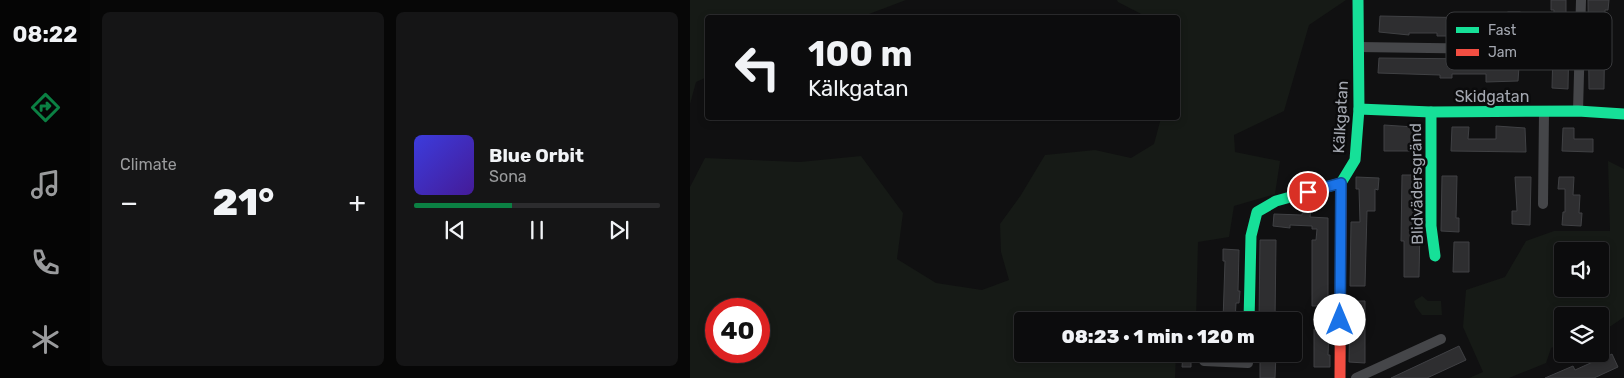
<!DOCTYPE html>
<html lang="en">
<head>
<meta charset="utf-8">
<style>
  :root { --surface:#0c0c0d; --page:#151516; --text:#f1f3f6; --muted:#9a9b9d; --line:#2c2c2e; --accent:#0b8043 }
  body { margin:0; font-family:Rubik,sans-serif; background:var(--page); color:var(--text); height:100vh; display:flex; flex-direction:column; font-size:19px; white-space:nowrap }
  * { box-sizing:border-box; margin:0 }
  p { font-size:16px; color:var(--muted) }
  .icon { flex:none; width:28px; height:28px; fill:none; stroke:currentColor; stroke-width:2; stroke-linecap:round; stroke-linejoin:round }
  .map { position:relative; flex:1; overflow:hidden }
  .side { display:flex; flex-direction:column; gap:12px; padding:12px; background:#070707; width:600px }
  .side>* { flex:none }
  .banner { position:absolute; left:15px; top:15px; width:475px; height:105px; border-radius:5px; box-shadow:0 2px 8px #0003,0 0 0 1px var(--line); background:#0c0c0d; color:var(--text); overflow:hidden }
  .buttons { position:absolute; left:864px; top:242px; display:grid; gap:10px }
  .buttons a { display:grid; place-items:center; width:55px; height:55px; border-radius:5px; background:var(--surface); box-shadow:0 2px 8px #0003,0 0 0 1px var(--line); font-size:25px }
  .speed { position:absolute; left:15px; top:298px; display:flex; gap:10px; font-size:25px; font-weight:700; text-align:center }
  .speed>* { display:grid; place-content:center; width:65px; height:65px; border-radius:50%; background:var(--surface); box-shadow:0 2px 8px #0003,0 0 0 1px var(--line); line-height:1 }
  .speed .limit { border:8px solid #d22; background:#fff; color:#111 }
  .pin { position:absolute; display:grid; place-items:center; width:42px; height:42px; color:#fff; margin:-21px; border:2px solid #fff; border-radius:50%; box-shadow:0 1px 5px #0007 }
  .me { position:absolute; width:55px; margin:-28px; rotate:0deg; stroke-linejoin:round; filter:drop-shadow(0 0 4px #0008) }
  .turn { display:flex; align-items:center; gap:18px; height:105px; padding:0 20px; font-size:22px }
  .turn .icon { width:65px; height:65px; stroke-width:2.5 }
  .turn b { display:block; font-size:35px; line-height:42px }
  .big { font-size:38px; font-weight:800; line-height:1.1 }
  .side .card { flex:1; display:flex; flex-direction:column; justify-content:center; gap:8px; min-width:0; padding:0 18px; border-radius:8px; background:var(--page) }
  .song { display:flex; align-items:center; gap:15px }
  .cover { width:60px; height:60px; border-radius:8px; background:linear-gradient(135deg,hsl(240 70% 55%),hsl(260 70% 35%)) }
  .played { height:5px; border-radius:2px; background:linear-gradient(90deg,var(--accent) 40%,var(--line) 40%) }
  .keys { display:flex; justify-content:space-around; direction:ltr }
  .heat { display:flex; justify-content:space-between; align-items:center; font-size:28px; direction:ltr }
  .side .tiles { flex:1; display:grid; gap:12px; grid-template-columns:repeat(2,1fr) }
  .trip { position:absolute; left:324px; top:312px; width:288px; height:50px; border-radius:5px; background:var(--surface); box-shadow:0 2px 8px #0003,0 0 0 1px var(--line); font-weight:800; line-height:50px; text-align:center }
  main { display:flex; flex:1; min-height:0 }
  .menu { display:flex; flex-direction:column; width:90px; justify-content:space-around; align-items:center; background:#050505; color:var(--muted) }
  .menu .icon { width:35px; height:35px }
  .menu .current { color:var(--accent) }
  .menu b { font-size:22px; color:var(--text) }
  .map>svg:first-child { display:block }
  .green { fill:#161a16; fill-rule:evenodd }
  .building { fill:#2e2e30; stroke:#404144 }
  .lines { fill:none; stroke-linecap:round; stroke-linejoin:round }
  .street { stroke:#454649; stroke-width:10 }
  .fast { stroke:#16e098; stroke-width:11 }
  .jam { stroke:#f24e42; stroke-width:11 }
  .route-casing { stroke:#114b97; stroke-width:12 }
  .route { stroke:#1a73e8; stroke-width:9 }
  .labels { text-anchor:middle; stroke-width:5; stroke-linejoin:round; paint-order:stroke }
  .street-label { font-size:16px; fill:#a3a7b0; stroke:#0b0b0c }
  .key { fill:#0b0b0c; stroke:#393a3d; stroke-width:1 }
  .key-label { font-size:14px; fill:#a3a7b0 }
</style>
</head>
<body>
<main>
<nav class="menu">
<b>08:22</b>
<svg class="icon current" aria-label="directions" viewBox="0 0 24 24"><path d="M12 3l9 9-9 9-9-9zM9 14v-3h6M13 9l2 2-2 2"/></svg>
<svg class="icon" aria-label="music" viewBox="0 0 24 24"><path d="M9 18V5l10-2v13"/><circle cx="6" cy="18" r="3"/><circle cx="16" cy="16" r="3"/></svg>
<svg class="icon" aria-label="phone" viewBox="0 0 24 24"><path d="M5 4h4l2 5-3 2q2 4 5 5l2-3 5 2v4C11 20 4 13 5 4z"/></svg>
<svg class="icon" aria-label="climate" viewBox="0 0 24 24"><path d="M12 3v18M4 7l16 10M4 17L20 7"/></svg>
</nav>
<section class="side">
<div class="tiles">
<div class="card"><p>Climate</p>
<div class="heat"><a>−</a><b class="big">21°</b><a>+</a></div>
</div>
<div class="card">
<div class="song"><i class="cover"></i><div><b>Blue Orbit</b><p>Sona</p></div></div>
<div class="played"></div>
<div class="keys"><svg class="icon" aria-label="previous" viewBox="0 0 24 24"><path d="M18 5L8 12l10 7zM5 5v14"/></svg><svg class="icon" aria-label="pause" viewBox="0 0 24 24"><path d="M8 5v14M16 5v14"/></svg><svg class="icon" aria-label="next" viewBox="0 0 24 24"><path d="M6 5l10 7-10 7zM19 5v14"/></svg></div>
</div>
</div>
</section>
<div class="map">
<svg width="934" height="378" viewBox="0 0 934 378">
  <rect width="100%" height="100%" fill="#101011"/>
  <g class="green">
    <polygon points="0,0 216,0 171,17 18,18 17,77 6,82 0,104"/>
    <path d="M 427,0 L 656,0 L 619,25 L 594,111 L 544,135 L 545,152 L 590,161 L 585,194 L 544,206 L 539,237 L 508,242 L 506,321 L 332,321 L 332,354 L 486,354 L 485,378 L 0,378 L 0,187 L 15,158 L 110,162 L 171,156 L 213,213 L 207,259 L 246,283 L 292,290 L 319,280 L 311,252 L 310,224 L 331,195 L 355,155 L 405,150 L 441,158 L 464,144 L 471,118 L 488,118 L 488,18 L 457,17 L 428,2 ZM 26,309 L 69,309 L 69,351 L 26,351 Z"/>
    <path d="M 918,161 L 934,169 L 934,317 L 921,326 L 910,330 L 910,316 L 872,316 L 872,344 L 861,348 L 856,363 L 819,378 L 779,378 L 793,372 L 773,327 L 776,290 L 815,277 L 836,241 L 864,231 L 920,231 ZM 872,251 L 910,251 L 910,289 L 872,289 Z"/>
    <polygon points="732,296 738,301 751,301 752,315 732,315 726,307 724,301"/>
  </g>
  <g class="building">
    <polygon points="861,0 876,0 876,16 878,16 878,34 879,34 878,89 862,88 864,10 861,10"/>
    <polygon points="898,0 919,0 918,10 915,10 914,89 899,89"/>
    <rect x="818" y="12" width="12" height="17"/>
    <polygon points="787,15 799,15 799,31 781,30 781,33 759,32 759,36 747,36 747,33 719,33 719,35 689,32 690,16 787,18"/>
    <polygon points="689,58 786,59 786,66 829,67 828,81 796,82 796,74 762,74 762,78 750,78 750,75 688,73"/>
    <polygon points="694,125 724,127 724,151 694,151"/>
    <polygon points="806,126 835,128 836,152 761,151 762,127 779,127 778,139 806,139"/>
    <polygon points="873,128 884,128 884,139 903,139 903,152 872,151"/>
    <polygon points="712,175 731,175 729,277 714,277 714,241 711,241"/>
    <polygon points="752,176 767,176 766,218 769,218 769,232 751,231"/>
    <polygon points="666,177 689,178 688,190 685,189 685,211 677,211 675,286 660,286 661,222 670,222 669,189 666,189"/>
    <polygon points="825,177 841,177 840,225 822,224 822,211 827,211"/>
    <polygon points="869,177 884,177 883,195 890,195 889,213 892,213 891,226 872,225 873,212 875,212 875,189 868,189"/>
    <polygon points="613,207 621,208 620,217 638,218 638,306 622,306 622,240 626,240 627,229 622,229 622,226 600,225 600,228 583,226 584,214 612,215"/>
    <polygon points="570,240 586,240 585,321 569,321"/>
    <polygon points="764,242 779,242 779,272 763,272"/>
    <polygon points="533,249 549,250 548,291 550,291 549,303 546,303 545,321 533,321 535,261 533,261"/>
    <polygon points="660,301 675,301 675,363 659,362"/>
    <polygon points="624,329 639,330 638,355 640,355 640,367 624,367"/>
    <polygon points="769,346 776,360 737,378 701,378"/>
    <polygon points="493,354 501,354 501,367 492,367"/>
    <polygon points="570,354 586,354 585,378 570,378"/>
    <polygon points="922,354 928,367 904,378 855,378 883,366 885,370 905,361 906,362"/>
  </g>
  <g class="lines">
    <g class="street">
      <polyline points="669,47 808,49"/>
      <polyline points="888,111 891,0"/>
      <polyline points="853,204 854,112"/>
      <polyline points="514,361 558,363 558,354"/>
      <polyline points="666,378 751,339"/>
    </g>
    <g class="fast">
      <polyline points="669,109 741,112 888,111 934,114"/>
      <polyline points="741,112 741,226 745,256"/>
      <polyline points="559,321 561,236 567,212 586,201 651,183 665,160 669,109 668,0"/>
    </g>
    <polyline class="jam" points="650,378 651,183"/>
  </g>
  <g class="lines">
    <defs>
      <polyline id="route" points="618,192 651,183 650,320"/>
    </defs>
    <use href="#route" class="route-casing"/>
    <use href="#route" class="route"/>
  </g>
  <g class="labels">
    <g class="street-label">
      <text x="802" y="102">Skidgatan</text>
      <text transform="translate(650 117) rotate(-87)" y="6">Kälkgatan</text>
      <text transform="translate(726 184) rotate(-91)" y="6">Blidvädersgränd</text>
    </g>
  </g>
  <rect x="756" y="12" width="166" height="58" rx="8" class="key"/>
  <rect x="766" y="27" width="23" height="6" fill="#16e098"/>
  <rect x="766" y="49" width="23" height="7" fill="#f24e42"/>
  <g class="key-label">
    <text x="798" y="35">Fast</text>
    <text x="798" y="57">Jam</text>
  </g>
</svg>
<div class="buttons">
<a><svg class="icon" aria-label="sound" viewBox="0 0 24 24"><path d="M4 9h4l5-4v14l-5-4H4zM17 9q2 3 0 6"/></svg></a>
<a><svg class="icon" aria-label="layers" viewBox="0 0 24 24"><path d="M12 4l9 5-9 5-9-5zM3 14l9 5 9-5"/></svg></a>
</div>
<div class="speed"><div class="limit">40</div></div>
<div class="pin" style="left:618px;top:192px;background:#d93025"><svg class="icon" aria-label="arrive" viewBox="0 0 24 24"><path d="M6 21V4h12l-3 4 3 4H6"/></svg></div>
<svg class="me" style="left:650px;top:320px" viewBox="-20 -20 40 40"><circle r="19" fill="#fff"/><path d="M0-13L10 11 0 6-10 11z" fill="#1a73e8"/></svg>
<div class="trip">08:23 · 1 min · 120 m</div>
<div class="banner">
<div class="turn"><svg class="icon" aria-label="left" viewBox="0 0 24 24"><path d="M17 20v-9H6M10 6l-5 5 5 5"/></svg><div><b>100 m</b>Kälkgatan</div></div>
</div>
</div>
</main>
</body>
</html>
